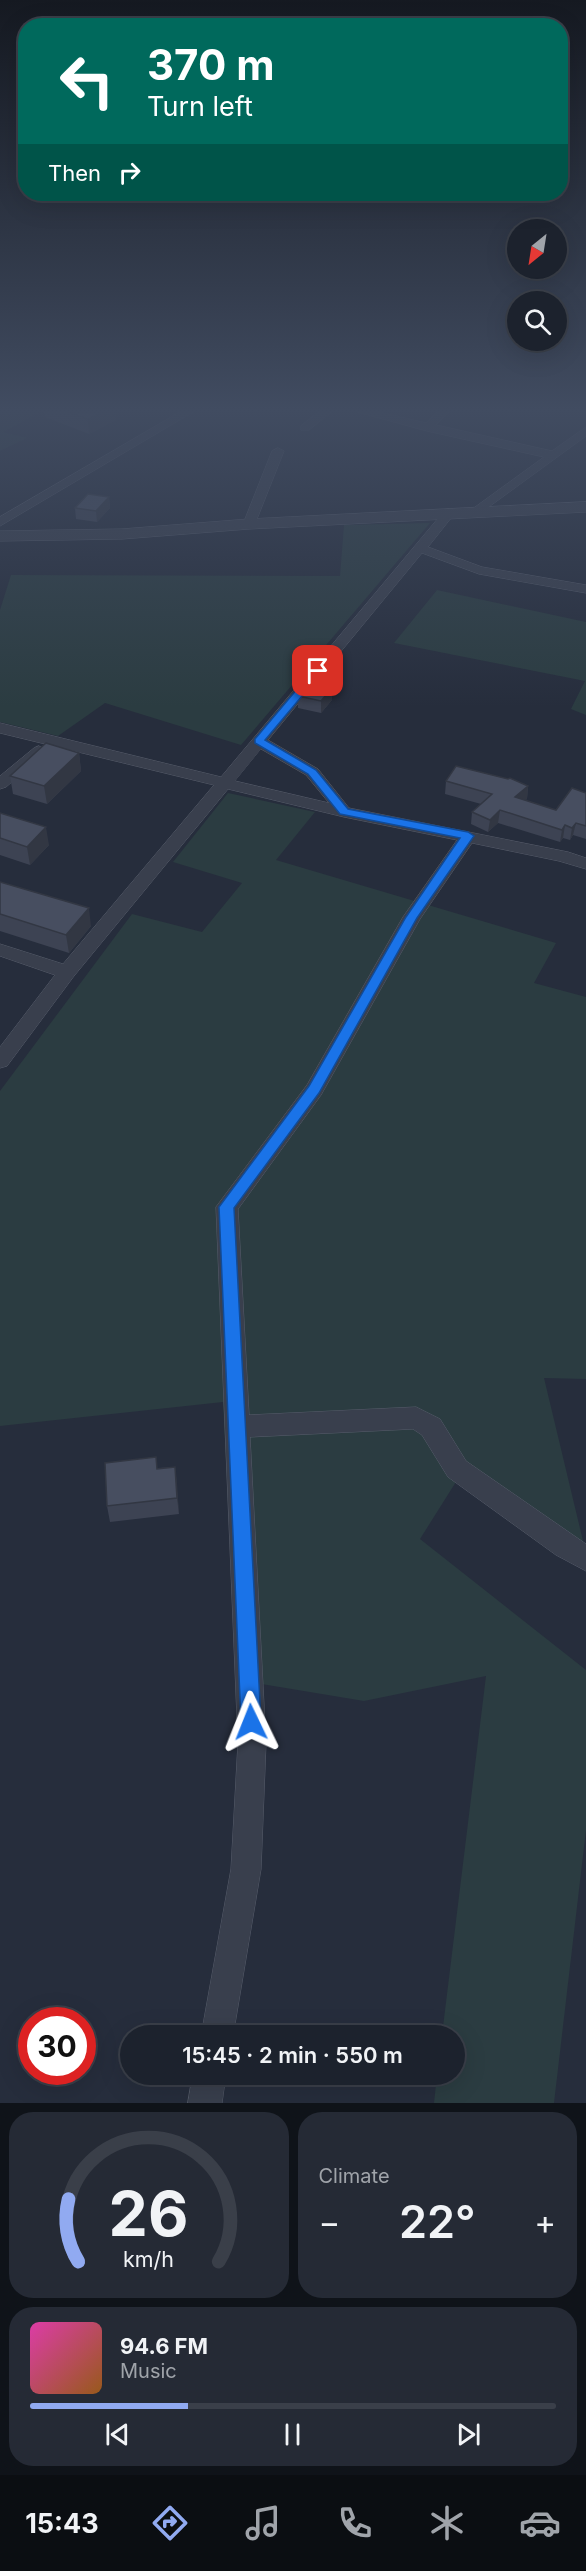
<!DOCTYPE html>
<html lang="en">
<head>
<meta charset="utf-8">
<style>
  :root { --surface:#1c222d; --page:#252a35; --text:#f1f3f6; --muted:#a0a4aa; --line:#3a3f49; --accent:#91aaf1 }
  body { margin:0; font-family:Inter,sans-serif; background:var(--page); color:var(--text); height:100vh; display:flex; flex-direction:column; font-size:22px; white-space:nowrap }
  * { box-sizing:border-box; margin:0 }
  p { font-size:20px; color:var(--muted) }
  .icon { flex:none; width:33px; height:33px; fill:none; stroke:currentColor; stroke-width:2; stroke-linecap:round; stroke-linejoin:round }
  .map { position:relative; height:2103px; overflow:hidden }
  .drawer { display:flex; flex-direction:column; gap:9px; padding:9px; background:#0f1319; flex:1 }
  .drawer>* { flex:none }
  .hud { position:absolute; left:18px; top:18px; width:550px; height:183px; border-radius:24px; box-shadow:0 6px 24px #0002,0 0 0 2px var(--line); background:#00695c; color:#fff; overflow:hidden }
  .needle { width:39px; rotate:210deg }
  .tools { position:absolute; left:507px; top:219px; display:grid; gap:12px }
  .tools a { display:grid; place-items:center; width:60px; height:60px; border-radius:50%; background:var(--surface); box-shadow:0 6px 24px #0002,0 0 0 2px var(--line); font-size:30px }
  .speed { position:absolute; left:18px; top:2007px; display:flex; gap:12px; font-size:30px; font-weight:700; text-align:center }
  .speed>* { display:grid; place-content:center; width:78px; height:78px; border-radius:50%; background:var(--surface); box-shadow:0 6px 24px #0002,0 0 0 2px var(--line); line-height:1 }
  .speed .limit { border:9px solid #d22; background:#fff; color:#111 }
  .pin { position:absolute; display:grid; place-items:center; width:51px; height:51px; color:#fff; margin:-26px; border-radius:12px; box-shadow:0 3px 9px #0006 }
  .me { position:absolute; width:66px; margin:-33px; rotate:358deg; stroke-linejoin:round; filter:drop-shadow(0 0 4px #0008) }
  .turn { display:flex; align-items:center; gap:21px; height:126px; padding:0 30px; font-size:27px }
  .turn .icon { width:78px; height:78px; stroke-width:2.5 }
  .turn b { display:block; font-size:42px; line-height:51px }
  .then { display:flex; align-items:center; height:57px; padding:0 30px; background:#0003; gap:12px; font-size:22px }
  .big { font-size:45px; font-weight:600; line-height:1.1 }
  .drawer .widget { flex:1; display:flex; flex-direction:column; justify-content:center; gap:9px; min-width:0; padding:0 21px; border-radius:24px; background:var(--page) }
  .drawer .dial { align-items:center; gap:0 }
  .dial svg { height:156px; overflow:visible; fill:none; stroke:var(--line); stroke-width:7; stroke-linecap:round; text-anchor:middle }
  .dial text { fill:var(--text); stroke:none }
  .song { display:flex; align-items:center; gap:18px }
  .cover { width:72px; height:72px; border-radius:9px; background:linear-gradient(135deg,hsl(320 70% 55%),hsl(30 70% 35%)) }
  .played { height:6px; border-radius:3px; background:linear-gradient(90deg,var(--accent) 30%,var(--line) 30%) }
  .keys { display:flex; justify-content:space-around; direction:ltr }
  .heat { display:flex; justify-content:space-between; align-items:center; font-size:33px; direction:ltr }
  .drawer .tiles { flex:1; display:grid; gap:9px; grid-template-columns:1fr 1fr }
  .widget:last-child { grid-column:span 2 }
  .trip { position:absolute; left:120px; top:2025px; width:345px; height:60px; border-radius:30px; background:var(--surface); box-shadow:0 6px 24px #0002,0 0 0 2px var(--line); font-weight:600; line-height:60px; text-align:center }
  .menu { display:flex; height:96px; justify-content:space-around; align-items:center; background:#0b0e12; color:var(--muted) }
  .menu .icon { width:42px; height:42px }
  .menu .current { color:var(--accent) }
  .menu b { font-size:27px; color:var(--text) }
  .map>svg:first-child { display:block }
  .green { fill:#2b3c41 }
  .lines { fill:none; stroke-linecap:round; stroke-linejoin:round }
  .minor-casing { stroke:#575d6b; stroke-width:1 }
  .tertiary-casing { stroke:#575d6b; stroke-width:1 }
  .minor { fill:#393f4d; fill-rule:evenodd }
  .tertiary { fill:#393f4d; fill-rule:evenodd }
  .wall { fill:#3d4353 }
  .shaded-wall { fill:#323743 }
  .building { fill:#474e60; stroke:#323743; stroke-width:1.5 }
  .route { fill:#1a73e8; stroke:#114b97; stroke-width:1.5 }
</style>
</head>
<body>
<div class="map">
<svg width="586" height="2103" viewBox="0 0 586 2103">
  <rect width="100%" height="100%" fill="#262d3c"/>
  <g class="green">
    <polygon points="0,412 41,412 3,432 27,438 0,451"/>
    <polygon points="430,523 241,745 105,703 58,736 0,722 0,610 11,575 340,576 344,525"/>
    <polygon points="437,590 586,622 586,715 571,709 585,681 394,643"/>
    <polygon points="228,793 315,812 276,860 556,943 534,983 586,997 586,1379 544,1378 584,1545 466,1466 420,1539 586,1670 586,1830 554,2103 434,2103 437,2075 454,2074 454,2036 442,2035 486,1676 364,1701 237,1680 223,1402 0,1426 0,1091 132,914 202,932 242,883 173,862"/>
  </g>
  <g class="lines">
    <defs>
      <g id="minor">
        <polygon points="180,412 193,412 0,526 0,517"/>
        <polygon points="319,412 331,412 309,430 301,430 301,426"/>
        <polygon points="358,412 379,412 426,423 437,412 449,412 436,425 552,451 586,427 586,436 475,517 471,516 469,513 471,510 544,457 427,431"/>
        <polygon points="278,448 284,451 255,524 249,528 245,527 243,524 272,451"/>
        <path d="M 449,509 L 455,513 L 428,547 L 482,567 L 586,585 L 586,593 L 479,574 L 422,553 L 268,740 L 318,769 L 349,808 L 568,852 L 586,858 L 586,869 L 559,861 L 472,843 L 420,919 L 321,1095 L 238,1209 L 249,1415 L 416,1407 L 440,1419 L 466,1461 L 586,1544 L 586,1571 L 556,1555 L 448,1477 L 422,1435 L 413,1429 L 250,1437 L 266,1743 L 261,1869 L 233,2036 L 201,2036 L 231,1869 L 238,1743 L 216,1207 L 307,1085 L 403,917 L 457,840 L 344,817 L 228,789 L 74,976 L 7,1066 L 0,1068 L 0,1047 L 55,975 L 0,956 L 0,944 L 63,964 L 214,785 L 0,733 L 0,723 L 221,777 L 445,510 ZM 261,749 L 306,775 L 329,803 L 235,781 Z"/>
        <polygon points="39,746 47,751 44,754 6,787 0,789 0,776 34,748"/>
        <polygon points="193,2074 226,2074 222,2103 188,2103"/>
      </g>
      <polygon id="tertiary" points="586,502 586,512 249,529 122,539 0,541 0,531 122,529 249,519"/>
    </defs>
    <use href="#minor" class="minor-casing"/>
    <use href="#tertiary" class="tertiary-casing"/>
    <use href="#minor" class="minor"/>
    <use href="#tertiary" class="tertiary"/>
  </g>
  <g class="wall">
    <polygon points="44,412 116,412 116,420 89,434 45,417"/>
    <polygon points="109,497 110,508 97,522 76,519 75,508"/>
    <polygon points="298,696 332,700 321,713 298,708"/>
    <polygon points="79,753 81,771 47,804 13,794 10,776"/>
    <polygon points="446,781 528,786 527,799 525,800 556,810 586,793 586,839 573,835 570,840 563,838 560,842 498,823 488,832 471,824 472,812 481,804 445,794"/>
    <polygon points="0,813 49,845 30,865 0,855"/>
    <polygon points="0,882 91,926 69,953 0,931"/>
    <polygon points="175,1467 179,1514 110,1522 107,1506 158,1468"/>
  </g>
  <g class="shaded-wall">
    <polygon points="102,412 116,412 116,420 89,434 88,419"/>
    <polygon points="109,497 110,508 97,522 96,511"/>
    <polygon points="332,688 332,700 321,713 321,701"/>
    <polygon points="79,753 81,771 47,804 44,786"/>
    <polygon points="528,786 527,799 513,809 515,797"/>
    <polygon points="500,810 498,823 488,832 490,820"/>
    <polygon points="576,823 573,835 570,840 572,828"/>
    <polygon points="565,825 563,838 560,842 562,830"/>
    <polygon points="46,827 49,845 30,865 27,847"/>
    <polygon points="89,908 91,926 69,953 66,935"/>
    <polygon points="175,1467 177,1483 179,1514 177,1498"/>
  </g>
  <g class="building">
    <polygon points="68,412 102,412 88,419"/>
    <polygon points="88,494 109,497 96,511 75,508"/>
    <polygon points="309,682 332,688 321,701 298,696"/>
    <polygon points="46,743 79,753 44,786 10,776"/>
    <polygon points="456,766 508,779 510,778 528,786 515,797 556,810 572,788 586,793 586,826 576,823 572,828 565,825 562,830 500,810 490,820 472,812 492,794 446,781"/>
    <polygon points="0,813 46,827 27,847 0,838"/>
    <polygon points="0,882 89,908 66,935 0,914"/>
    <polygon points="156,1457 157,1469 175,1467 177,1498 107,1506 105,1463"/>
  </g>
  <linearGradient id="sky" x2="0" y2="1"><stop stop-color="#151921"/><stop offset="0.58" stop-color="#414c61"/><stop offset="1" stop-color="#414c61" stop-opacity="0"/></linearGradient>
  <rect width="586" height="707" fill="url(#sky)"/>
  <polygon class="route" points="314,669 323,671 265,740 316,770 348,809 468,832 474,836 417,918 319,1093 234,1208 261,1722 258,1729 251,1732 244,1729 241,1722 219,1207 309,1086 406,917 460,838 340,814 308,774 255,743 255,739"/>
</svg>
<div class="tools">
<a><svg class="needle" viewBox="-14 -14 28 28"><path d="M0-13l5 13h-10z" fill="#e53935"/><path d="M0 13l5-13h-10z" fill="#a0a4aa"/></svg></a>
<a><svg class="icon" aria-label="search" viewBox="0 0 24 24"><circle cx="10" cy="10" r="6"/><path d="M15 15l6 6"/></svg></a>
</div>
<div class="speed"><div class="limit">30</div></div>
<div class="pin" style="left:318px;top:671px;background:#d93025"><svg class="icon" aria-label="arrive" viewBox="0 0 24 24"><path d="M6 21V4h12l-3 4 3 4H6"/></svg></div>
<svg class="me" style="left:251px;top:1722px" viewBox="-20 -20 40 40"><path d="M0-17L14 15 0 8-14 15z" fill="#1a73e8" stroke="#fff" stroke-width="4"/></svg>
<div class="trip">15:45 · 2 min · 550 m</div>
<div class="hud">
<div class="turn"><svg class="icon" aria-label="left" viewBox="0 0 24 24"><path d="M17 20v-9H6M10 6l-5 5 5 5"/></svg><div><b>370 m</b>Turn left</div></div>
<div class="then">Then<svg class="icon" aria-label="right" viewBox="0 0 24 24"><path d="M7 20v-9h11M14 6l5 5-5 5"/></svg></div>
</div>
</div>
<section class="drawer">
<div class="tiles">
<div class="widget dial"><svg viewBox="0 0 100 80">
<path d="M14 69A42 42 0 1 1 86 69"/>
<path d="M14 69A42 42 0 0 1 9 37" stroke="#91aaf1"/>
<text x="50" y="56" font-size="32" font-weight="700">26</text>
<text x="50" y="72" font-size="11">km/h</text>
</svg></div>
<div class="widget"><p>Climate</p>
<div class="heat"><a>−</a><b class="big">22°</b><a>+</a></div>
</div>
<div class="widget">
<div class="song"><i class="cover"></i><div><b>94.6 FM</b><p>Music</p></div></div>
<div class="played"></div>
<div class="keys"><svg class="icon" aria-label="previous" viewBox="0 0 24 24"><path d="M18 5L8 12l10 7zM5 5v14"/></svg><svg class="icon" aria-label="pause" viewBox="0 0 24 24"><path d="M8 5v14M16 5v14"/></svg><svg class="icon" aria-label="next" viewBox="0 0 24 24"><path d="M6 5l10 7-10 7zM19 5v14"/></svg></div>
</div>
</div>
</section>
<nav class="menu">
<b>15:43</b>
<svg class="icon current" aria-label="directions" viewBox="0 0 24 24"><path d="M12 3l9 9-9 9-9-9zM9 14v-3h6M13 9l2 2-2 2"/></svg>
<svg class="icon" aria-label="music" viewBox="0 0 24 24"><path d="M9 18V5l10-2v13"/><circle cx="6" cy="18" r="3"/><circle cx="16" cy="16" r="3"/></svg>
<svg class="icon" aria-label="phone" viewBox="0 0 24 24"><path d="M5 4h4l2 5-3 2q2 4 5 5l2-3 5 2v4C11 20 4 13 5 4z"/></svg>
<svg class="icon" aria-label="climate" viewBox="0 0 24 24"><path d="M12 3v18M4 7l16 10M4 17L20 7"/></svg>
<svg class="icon" aria-label="car" viewBox="0 0 24 24"><path d="M5 17H2v-5l4-1 3-4h7l3 4 3 1v5h-3M9 17h6M6 11h13"/><circle cx="7" cy="17" r="2"/><circle cx="17" cy="17" r="2"/></svg>
</nav>
</body>
</html>
